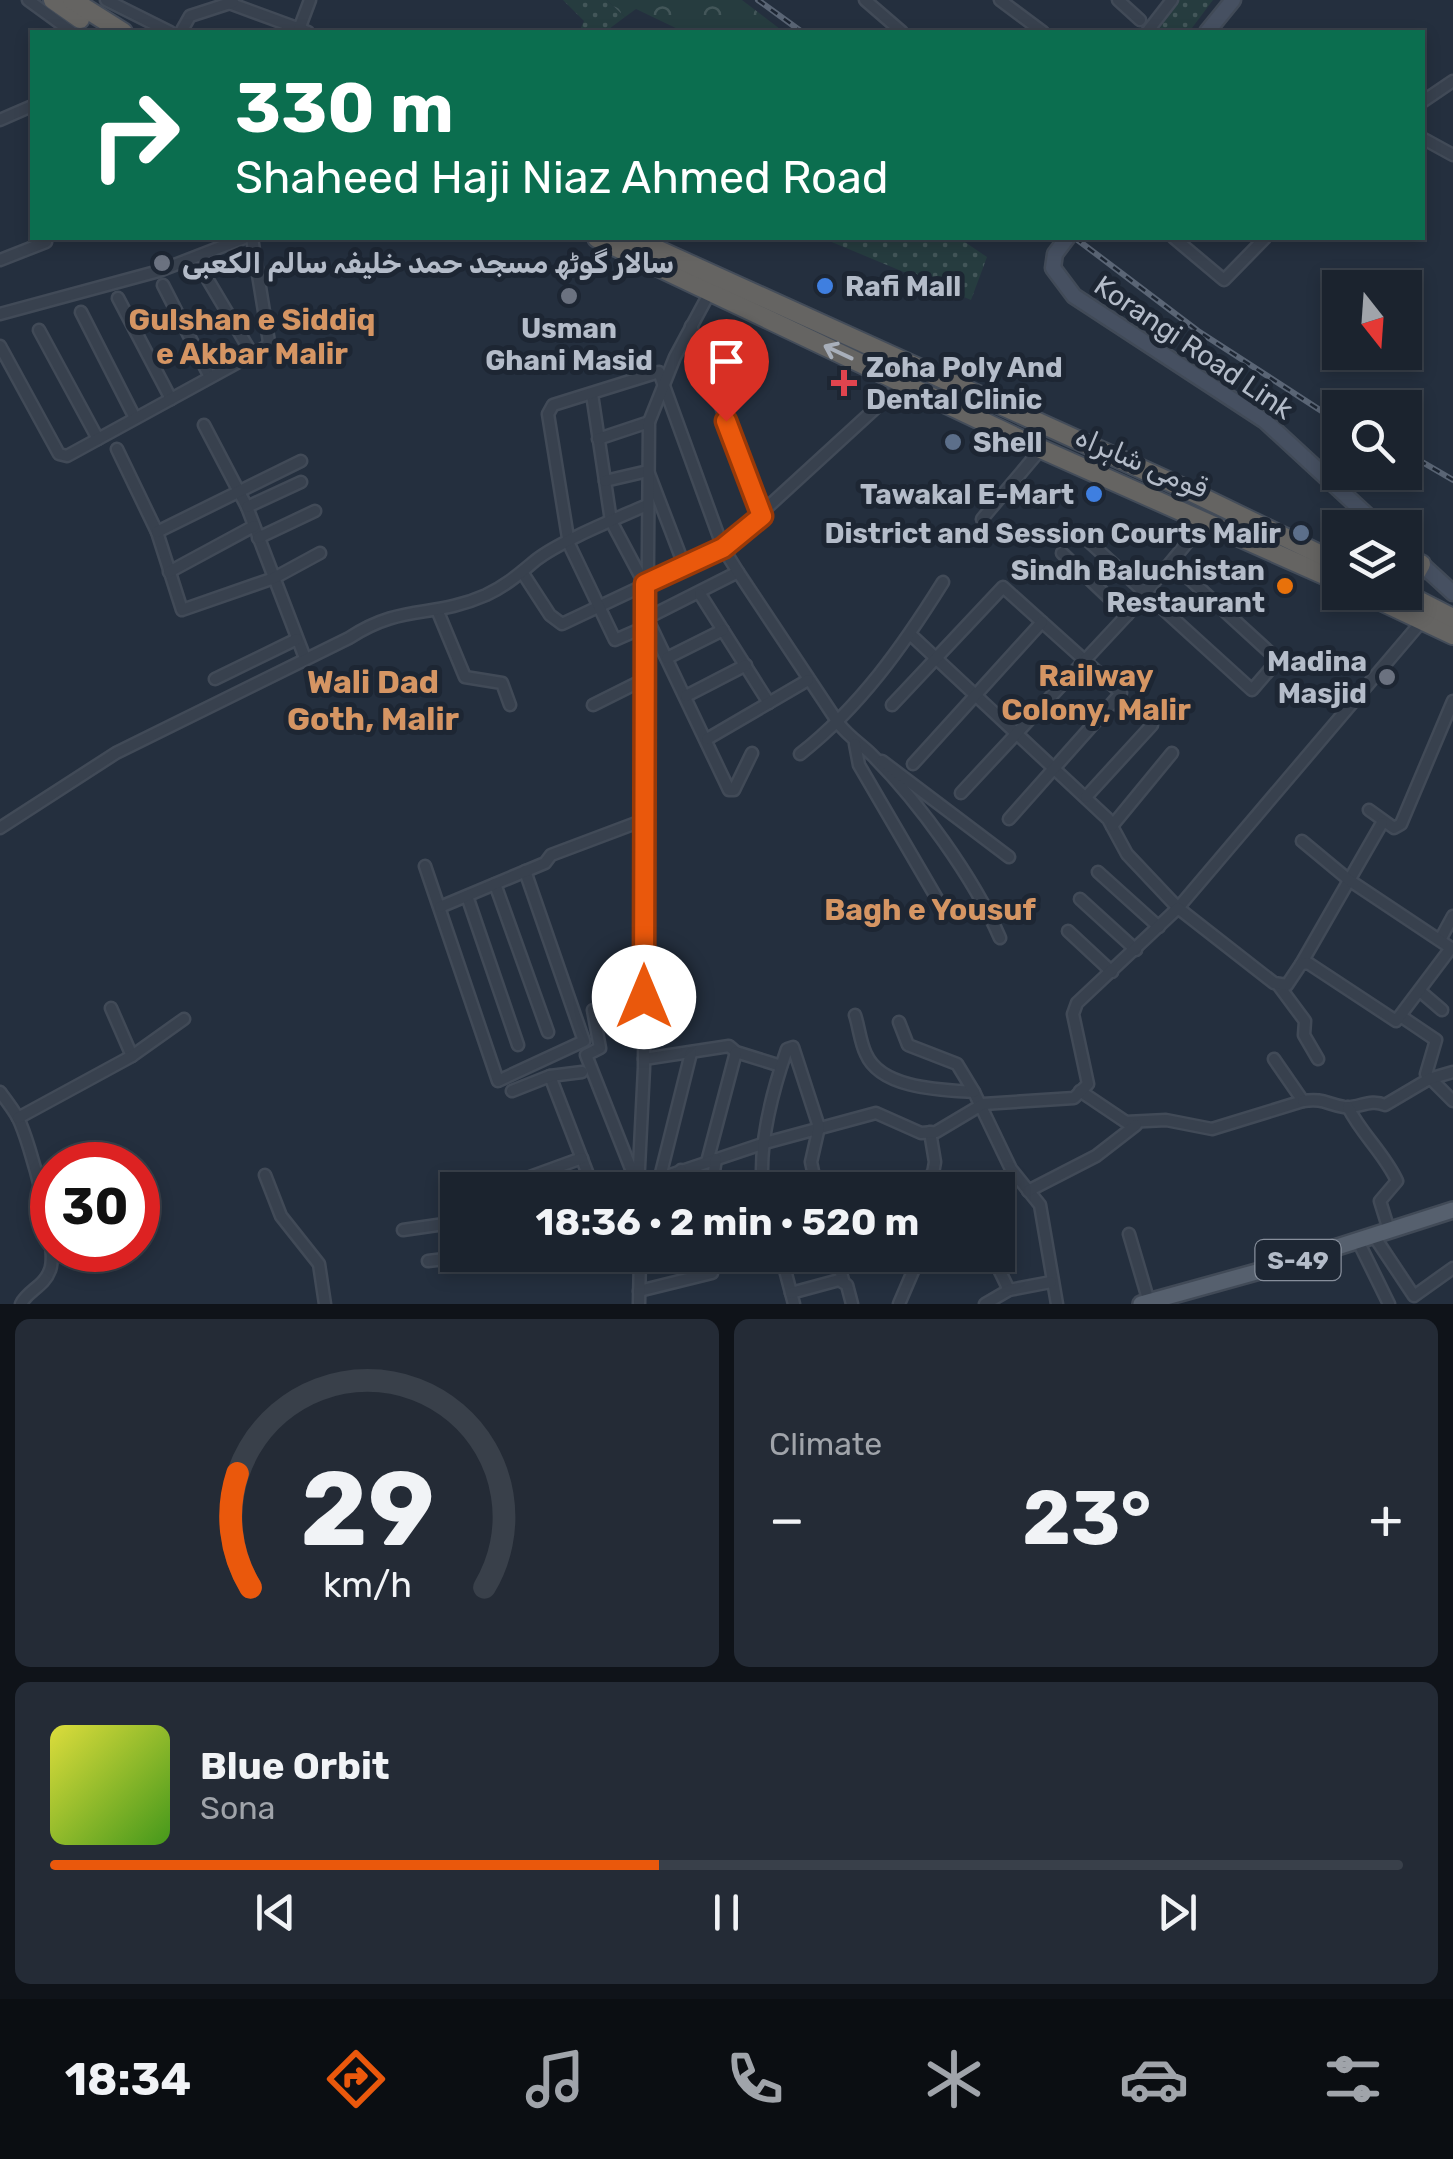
<!DOCTYPE html>
<html lang="en">
<head>
<meta charset="utf-8">
<style>
  :root { --surface:#1b232e; --page:#242b36; --text:#f1f3f6; --muted:#a0a4aa; --line:#39404a; --accent:#ea580c }
  body { margin:0; font-family:Rubik,Vazirmatn,sans-serif; background:var(--page); color:var(--text); height:100vh; display:flex; flex-direction:column; font-size:38px; white-space:nowrap }
  * { box-sizing:border-box; margin:0 }
  p { font-size:32px; color:var(--muted) }
  .icon { flex:none; width:55px; height:55px; fill:none; stroke:currentColor; stroke-width:2; stroke-linecap:round; stroke-linejoin:round }
  .map { position:relative; height:1304px; overflow:hidden }
  .panel { display:flex; flex-direction:column; gap:15px; padding:15px; background:#0f1319; flex:1 }
  .panel>* { flex:none }
  .top-card { position:absolute; left:30px; top:30px; width:1395px; height:210px; border-radius:0px; box-shadow:0 5px 15px #0003,0 0 0 2px var(--line); background:#0b6e4f; color:#fff; overflow:hidden }
  .needle { width:65px; rotate:163deg }
  .tools { position:absolute; left:1322px; top:270px; display:grid; gap:20px }
  .tools a { display:grid; place-items:center; width:100px; height:100px; border-radius:0px; background:var(--surface); box-shadow:0 5px 15px #0003,0 0 0 2px var(--line); font-size:50px }
  .speed { position:absolute; left:30px; top:1142px; display:flex; gap:20px; font-size:50px; font-weight:700; text-align:center }
  .speed>* { display:grid; place-content:center; width:130px; height:130px; border-radius:50%; background:var(--surface); box-shadow:0 5px 15px #0003,0 0 0 2px var(--line); line-height:1 }
  .speed .limit { border:15px solid #d22; background:#fff; color:#111 }
  .pin { position:absolute; display:grid; place-items:center; width:85px; height:85px; color:#fff; margin:-102px -42px; border-radius:50% 50% 50% 0; rotate:-45deg; box-shadow:0 0 10px #0007 }
  .pin .icon { rotate:45deg }
  .me { position:absolute; width:110px; margin:-55px; rotate:0deg; stroke-linejoin:round; filter:drop-shadow(0 0 8px #0008) }
  .turn { display:flex; align-items:center; gap:35px; height:210px; padding:0 40px; font-size:45px }
  .turn .icon { width:130px; height:130px; stroke-width:2.5 }
  .turn b { display:block; font-size:70px; line-height:85px }
  .big { font-size:75px; font-weight:700; line-height:1.1 }
  .panel .widget { flex:1; display:flex; flex-direction:column; justify-content:center; gap:15px; min-width:0; padding:0 35px; border-radius:15px; background:var(--page) }
  .panel .dial { align-items:center; gap:0 }
  .dial svg { height:260px; overflow:visible; fill:none; stroke:var(--line); stroke-width:7; stroke-linecap:round; text-anchor:middle }
  .dial text { fill:var(--text); stroke:none }
  .song { display:flex; align-items:center; gap:30px }
  .cover { width:120px; height:120px; border-radius:15px; background:linear-gradient(135deg,hsl(60 70% 55%),hsl(100 70% 35%)) }
  .played { height:10px; border-radius:5px; background:linear-gradient(90deg,var(--accent) 45%,var(--line) 45%) }
  .keys { display:flex; justify-content:space-around; direction:ltr }
  .heat { display:flex; justify-content:space-between; align-items:center; font-size:55px; direction:ltr }
  .panel .tiles { flex:1; display:grid; gap:15px; grid-template-columns:1fr 1fr }
  .widget:last-child { grid-column:span 2 }
  .trip { position:absolute; left:440px; top:1172px; width:575px; height:100px; border-radius:0px; background:var(--surface); box-shadow:0 5px 15px #0003,0 0 0 2px var(--line); font-weight:700; line-height:100px; text-align:center }
  .dock { display:flex; height:160px; justify-content:space-around; align-items:center; background:#0b0e12; color:var(--muted) }
  .dock .icon { width:70px; height:70px }
  .dock .current { color:var(--accent) }
  .dock b { font-size:45px; color:var(--text) }
  .map>svg:first-child { display:block }
  .grass { fill:url(#grass-dots) }
  .forest { fill:url(#forest-crowns) }
  .lines { fill:none; stroke-linecap:round; stroke-linejoin:round }
  .minor-casing { stroke:#414a57; stroke-width:15 }
  .secondary-casing { stroke:#414a57; stroke-width:19 }
  .primary-casing { stroke:#414a57; stroke-width:20 }
  .trunk-casing { stroke:#434c59; stroke-width:22 }
  .minor { stroke:#38414e; stroke-width:10 }
  .secondary { stroke:#465061; stroke-width:14 }
  .primary { stroke:#56606e; stroke-width:15 }
  .trunk { stroke:#656462; stroke-width:18 }
  .rail-casing { stroke:#5a6575; stroke-width:6 }
  .rail { stroke:#1d2633; stroke-width:2.5; stroke-dasharray:8; stroke-linecap:butt }
  .oneway { stroke:#a8afba }
  .route-casing { stroke:#983908; stroke-width:25 }
  .route { stroke:#ea580c; stroke-width:18 }
  .worship-dot { fill:#6b7280; stroke:#1d2633; stroke-width:4 }
  .shop-dot { fill:#3f7fe0; stroke:#1d2633; stroke-width:4 }
  .health-dot { fill:#e0444e; stroke:#1d2633; stroke-width:4 }
  .service-dot { fill:#5c6f8a; stroke:#1d2633; stroke-width:4 }
  .food-dot { fill:#e8710a; stroke:#1d2633; stroke-width:4 }
  .labels { text-anchor:middle; stroke-width:10; stroke-linejoin:round; paint-order:stroke }
  .shield { fill:#1d2633; stroke:#878f9c; stroke-width:2.5 }
  .shield-label { font-size:25px; font-weight:bold; fill:#b4bcc9 }
  .poi-label { font-size:28px; font-weight:bold; fill:#b4bcc9; stroke:#1d2633; text-anchor:start }
  .street-label { font-size:28px; fill:#b4bcc9; stroke:#1d2633 }
  .neighbourhood-label { font-size:30px; font-weight:bold; fill:#d59563; stroke:#1d2633 }
  .quarter-label { font-size:32px; font-weight:bold; fill:#d59563; stroke:#1d2633 }
</style>
</head>
<body>
<div class="map">
<svg width="1453" height="1304" viewBox="0 0 1453 1304">
  <defs>
    <pattern id="grass-dots" width="8" height="8" patternUnits="userSpaceOnUse" patternTransform="scale(2.5)"><rect width="8" height="8" fill="#263c3f"/><path d="M2 2h.1M6 6h.1" fill="none" stroke="#435659" stroke-width="1.8" stroke-linecap="round"/></pattern>
    <pattern id="forest-crowns" width="20" height="18" patternUnits="userSpaceOnUse" patternTransform="scale(2.5)"><rect width="20" height="18" fill="#263c3f"/><path d="M2 6a3 3 0 1 1 6 0M12 15a3 3 0 1 1 6 0" fill="none" stroke="#435659"/></pattern>
  </defs>
  <rect width="100%" height="100%" fill="#242f3e"/>
  <g class="grass">
    <polygon points="563,0 607,0 625,17 605,32 579,32 584,21"/>
    <polygon points="1164,0 1213,0 1189,32 1139,32"/>
    <polygon points="822,238 959,238 987,257 971,300"/>
  </g>
  <polygon class="forest" points="607,0 742,0 784,32 684,32 636,9 625,17"/>
  <g class="lines">
    <defs>
      <g id="minor">
        <polyline points="28,0 72,32"/>
        <polyline points="106,0 170,32"/>
        <polyline points="865,0 902,32"/>
        <polyline points="1000,0 1043,32"/>
        <polyline points="1118,0 1140,20"/>
        <polyline points="229,3 308,32"/>
        <polyline points="181,32 190,16 233,2"/>
        <polyline points="298,32 310,0"/>
        <polyline points="1147,32 1172,0"/>
        <polyline points="1422,102 1453,81"/>
        <polyline points="0,120 32,106"/>
        <polyline points="1422,138 1453,155"/>
        <polyline points="1174,238 1224,280 1265,238"/>
        <polyline points="0,260 46,242"/>
        <polyline points="202,270 252,354"/>
        <polyline points="163,285 210,377"/>
        <polyline points="118,298 171,399"/>
        <polyline points="81,312 135,418"/>
        <polyline points="0,314 159,271 244,238"/>
        <polyline points="691,326 762,517"/>
        <polyline points="39,330 98,439"/>
        <polyline points="0,346 59,454 67,456 266,347 269,342 252,238"/>
        <polyline points="592,394 611,521 644,583"/>
        <polyline points="204,425 247,507 305,658"/>
        <polyline points="598,439 649,422"/>
        <polyline points="117,449 157,532 182,610 274,578 320,553"/>
        <polyline points="605,481 648,471 684,565"/>
        <polyline points="247,507 301,482"/>
        <polyline points="982,519 1041,449"/>
        <polyline points="157,532 301,461"/>
        <polyline points="258,538 315,511"/>
        <polyline points="1086,539 1252,690 1278,660 1172,563"/>
        <polyline points="1062,553 1127,615"/>
        <polyline points="169,572 254,526"/>
        <polyline points="738,572 647,618 729,790 734,790 752,753"/>
        <polyline points="524,575 550,615 562,624 723,548 903,383"/>
        <polyline points="700,594 769,703"/>
        <polyline points="438,612 465,677 502,683 510,705"/>
        <path d="M 647,626 L 615,640 L 569,544 L 548,414 L 553,405 L 659,372 L 723,548 L 738,572 L 839,724 C 849,737 861,744 872,755 C 919,802 974,878 1000,938"/>
        <polyline points="910,634 1108,819 1127,854 1178,908 1422,621"/>
        <polyline points="667,658 723,630"/>
        <polyline points="215,679 297,639"/>
        <polyline points="686,696 746,665"/>
        <polyline points="593,705 645,679"/>
        <polyline points="892,705 1003,587 1121,693 1009,819"/>
        <polyline points="707,739 808,680"/>
        <polyline points="855,744 859,765 939,902"/>
        <path d="M 800,754 C 860,707 903,646 943,582"/>
        <polyline points="882,761 1009,857"/>
        <polyline points="913,764 1042,622"/>
        <polyline points="961,793 1127,615 1206,520"/>
        <polyline points="1086,797 1152,725"/>
        <polyline points="1369,810 1394,828 1401,824 1453,701"/>
        <polyline points="1112,826 1172,753"/>
        <path d="M 0,828 L 116,753 L 349,638 C 402,603 432,619 486,595 C 507,585 519,574 536,560 C 560,541 618,518 647,505"/>
        <polyline points="425,866 498,1081 584,1041 525,871"/>
        <polyline points="1098,872 1159,927"/>
        <polyline points="495,884 548,1032"/>
        <polyline points="467,896 518,1045"/>
        <polyline points="1080,899 1136,950"/>
        <polyline points="440,907 545,863 551,855 644,820"/>
        <polyline points="1068,931 1112,972"/>
        <polyline points="1441,938 1453,916"/>
        <polyline points="1301,964 1382,823"/>
        <polyline points="1279,986 1305,1021 1304,1035 1318,1059"/>
        <polyline points="1421,992 1442,1010"/>
        <polyline points="111,1008 132,1056"/>
        <path d="M 855,1015 C 859,1027 860,1042 866,1054 C 881,1089 942,1090 974,1092 L 1011,1169 L 1040,1205 L 1057,1304"/>
        <polyline points="1402,1017 1436,1040 1426,1074 1453,1101"/>
        <polyline points="899,1022 908,1045 957,1064 974,1092"/>
        <polyline points="644,1059 729,1046 736,1052 781,1066"/>
        <polyline points="550,1076 594,1190"/>
        <polyline points="512,1091 550,1076 582,1072"/>
        <polyline points="1080,1091 1126,1122 1166,1120 1212,1129 1303,1101 1274,1059"/>
        <path d="M 0,1092 C 6,1100 13,1109 18,1118 C 30,1142 59,1247 50,1270 C 44,1287 28,1290 21,1304"/>
        <path d="M 1303,1101 C 1324,1098 1326,1104 1344,1107 C 1358,1109 1370,1098 1385,1105 L 1429,1079 L 1453,1072"/>
        <path d="M 1348,1107 C 1362,1135 1384,1153 1397,1181 L 1380,1201 L 1389,1230"/>
        <polyline points="18,1118 132,1056 184,1019"/>
        <polyline points="930,1132 935,1162 930,1190"/>
        <polyline points="707,1162 736,1052"/>
        <polyline points="265,1175 281,1216 319,1264 325,1304"/>
        <polyline points="660,1177 691,1053"/>
        <polyline points="635,1179 586,1055 600,1048 593,1010 644,997"/>
        <polyline points="516,1182 582,1158"/>
        <polyline points="638,1187 644,1068 649,422 675,357 710,292"/>
        <polyline points="625,1190 765,1143 876,1113 921,1133 936,1132 983,1104 1074,1098 1088,1084 1073,1014 1077,1003 1178,908 1274,983 1287,985 1301,964 1308,963 1396,1021 1451,948 1349,880 1302,841"/>
        <polyline points="676,1190 681,1170"/>
        <polyline points="711,1190 716,1159"/>
        <path d="M 763,1190 C 758,1145 772,1092 787,1049 L 793,1047 L 819,1127 L 811,1162 L 817,1190"/>
        <polyline points="864,1190 932,1176"/>
        <polyline points="1028,1191 1096,1156 1136,1125"/>
        <polyline points="403,1230 458,1222"/>
        <polyline points="1129,1234 1149,1302"/>
        <polyline points="1374,1236 1414,1296 1453,1268"/>
        <polyline points="1358,1241 1389,1304"/>
        <polyline points="781,1255 794,1304"/>
        <polyline points="836,1255 843,1280"/>
        <polyline points="992,1255 1009,1290"/>
        <polyline points="428,1261 478,1255"/>
        <polyline points="639,1291 712,1273"/>
        <polyline points="791,1293 839,1280 847,1285 852,1304"/>
        <polyline points="639,1304 640,1255"/>
        <polyline points="899,1304 920,1255"/>
        <polyline points="985,1304 1009,1290 1051,1282"/>
      </g>
      <g id="secondary">
        <polyline points="1207,32 1233,0"/>
        <polyline points="1067,238 1055,254 1053,268 1074,296 1265,421 1381,528"/>
        <polyline points="1405,549 1453,593"/>
      </g>
      <polyline id="primary" points="1141,1304 1278,1266 1453,1210"/>
      <g id="trunk">
        <polyline points="53,0 80,19"/>
        <polyline points="72,0 123,32"/>
        <polyline points="597,238 1041,449 1340,582"/>
        <polyline points="632,238 1179,486 1340,564"/>
        <polyline points="1362,592 1453,635"/>
        <polyline points="1402,592 1453,618"/>
        <polyline points="1405,592 1421,564"/>
      </g>
    </defs>
    <use href="#minor" class="minor-casing"/>
    <use href="#secondary" class="secondary-casing"/>
    <use href="#primary" class="primary-casing"/>
    <use href="#trunk" class="trunk-casing"/>
    <use href="#minor" class="minor"/>
    <use href="#secondary" class="secondary"/>
    <use href="#primary" class="primary"/>
    <use href="#trunk" class="trunk"/>
    <defs>
      <g id="rail">
        <polyline points="758,0 802,32"/>
        <polyline points="1075,238 1198,331 1340,423"/>
        <polyline points="1405,452 1453,480"/>
      </g>
    </defs>
    <use href="#rail" class="rail-casing"/>
    <use href="#rail" class="rail"/>
  </g>
  <defs><path id="oneway-shaft" d="M-6 0H5M1.5-3L5.5 0L1.5 3" fill="none" stroke-width="1.6" stroke-linecap="round" stroke-linejoin="round" transform="scale(2.5)"/></defs>
  <use class="oneway" href="#oneway-shaft" transform="translate(838 352) rotate(-155)"/>
  <g class="lines">
    <defs>
      <polyline id="route" points="644,997 645,584 723,548 762,516 726,421"/>
    </defs>
    <use href="#route" class="route-casing"/>
    <use href="#route" class="route"/>
  </g>
  <g class="worship-dot">
    <circle cx="162" cy="263" r="10"/>
    <circle cx="569" cy="296" r="10"/>
    <circle cx="1387" cy="677" r="10"/>
  </g>
  <g class="shop-dot">
    <circle cx="825" cy="286" r="10"/>
    <circle cx="1094" cy="494" r="10"/>
  </g>
  <path class="health-dot" d="M839 368h10v10h10v10h-10v10h-10v-10h-10v-10h10z"/>
  <g class="service-dot">
    <circle cx="953" cy="442" r="10"/>
    <circle cx="1301" cy="533" r="10"/>
  </g>
  <circle class="food-dot" cx="1285" cy="586" r="10"/>
  <g class="labels">
    <rect class="shield" x="1255.5" y="1240" width="85" height="40" rx="8"/>
    <g class="shield-label">
      <text x="1298" y="1269">S-49</text>
    </g>
    <g class="poi-label">
      <text x="182" y="273">سالار گوٹھ مسجد حمد خلیفہ سالم الکعبی</text>
      <text x="845" y="296">Rafi Mall</text>
      <text x="569" y="338" text-anchor="middle">Usman<tspan x="569" dy="32">Ghani Masid</tspan></text>
      <text x="866" y="377">Zoha Poly And<tspan x="866" dy="32">Dental Clinic</tspan></text>
      <text x="973" y="452">Shell</text>
      <text x="1074" y="504" text-anchor="end">Tawakal E-Mart</text>
      <text x="1281" y="543" text-anchor="end">District and Session Courts Malir</text>
      <text x="1265" y="580" text-anchor="end">Sindh Baluchistan<tspan x="1265" dy="32">Restaurant</tspan></text>
      <text x="1367" y="671" text-anchor="end">Madina<tspan x="1367" dy="32">Masjid</tspan></text>
    </g>
    <g class="street-label">
      <text transform="translate(1194 347) rotate(34)" y="10">Korangi Road Link</text>
      <text transform="translate(1142 462) rotate(23)" y="10">قومی شاہراہ</text>
    </g>
    <g class="neighbourhood-label">
      <text x="252" y="330">Gulshan e Siddiq<tspan x="252" dy="34">e Akbar Malir</tspan></text>
      <text x="1096" y="686">Railway<tspan x="1096" dy="34">Colony, Malir</tspan></text>
      <text x="930" y="920">Bagh e Yousuf</text>
    </g>
    <g class="quarter-label">
      <text x="373" y="693">Wali Dad<tspan x="373" dy="37">Goth, Malir</tspan></text>
    </g>
  </g>
</svg>
<div class="tools">
<a><svg class="needle" viewBox="-14 -14 28 28"><path d="M0-13l5 13h-10z" fill="#e53935"/><path d="M0 13l5-13h-10z" fill="#a0a4aa"/></svg></a>
<a><svg class="icon" aria-label="search" viewBox="0 0 24 24"><circle cx="10" cy="10" r="6"/><path d="M15 15l6 6"/></svg></a>
<a><svg class="icon" aria-label="layers" viewBox="0 0 24 24"><path d="M12 4l9 5-9 5-9-5zM3 14l9 5 9-5"/></svg></a>
</div>
<div class="speed"><div class="limit">30</div></div>
<div class="pin" style="left:726px;top:421px;background:#d93025"><svg class="icon" aria-label="arrive" viewBox="0 0 24 24"><path d="M6 21V4h12l-3 4 3 4H6"/></svg></div>
<svg class="me" style="left:644px;top:997px" viewBox="-20 -20 40 40"><circle r="19" fill="#fff"/><path d="M0-13L10 11 0 6-10 11z" fill="#ea580c"/></svg>
<div class="trip">18:36 · 2 min · 520 m</div>
<div class="top-card">
<div class="turn"><svg class="icon" aria-label="right" viewBox="0 0 24 24"><path d="M7 20v-9h11M14 6l5 5-5 5"/></svg><div><b>330 m</b>Shaheed Haji Niaz Ahmed Road</div></div>
</div>
</div>
<section class="panel">
<div class="tiles">
<div class="widget dial"><svg viewBox="0 0 100 80">
<path d="M14 69A42 42 0 1 1 86 69"/>
<path d="M14 69A42 42 0 0 1 10 34" stroke="#ea580c"/>
<text x="50" y="56" font-size="32" font-weight="700">29</text>
<text x="50" y="72" font-size="11">km/h</text>
</svg></div>
<div class="widget"><p>Climate</p>
<div class="heat"><a>−</a><b class="big">23°</b><a>+</a></div>
</div>
<div class="widget">
<div class="song"><i class="cover"></i><div><b>Blue Orbit</b><p>Sona</p></div></div>
<div class="played"></div>
<div class="keys"><svg class="icon" aria-label="previous" viewBox="0 0 24 24"><path d="M18 5L8 12l10 7zM5 5v14"/></svg><svg class="icon" aria-label="pause" viewBox="0 0 24 24"><path d="M8 5v14M16 5v14"/></svg><svg class="icon" aria-label="next" viewBox="0 0 24 24"><path d="M6 5l10 7-10 7zM19 5v14"/></svg></div>
</div>
</div>
</section>
<nav class="dock">
<b>18:34</b>
<svg class="icon current" aria-label="directions" viewBox="0 0 24 24"><path d="M12 3l9 9-9 9-9-9zM9 14v-3h6M13 9l2 2-2 2"/></svg>
<svg class="icon" aria-label="music" viewBox="0 0 24 24"><path d="M9 18V5l10-2v13"/><circle cx="6" cy="18" r="3"/><circle cx="16" cy="16" r="3"/></svg>
<svg class="icon" aria-label="phone" viewBox="0 0 24 24"><path d="M5 4h4l2 5-3 2q2 4 5 5l2-3 5 2v4C11 20 4 13 5 4z"/></svg>
<svg class="icon" aria-label="climate" viewBox="0 0 24 24"><path d="M12 3v18M4 7l16 10M4 17L20 7"/></svg>
<svg class="icon" aria-label="car" viewBox="0 0 24 24"><path d="M5 17H2v-5l4-1 3-4h7l3 4 3 1v5h-3M9 17h6M6 11h13"/><circle cx="7" cy="17" r="2"/><circle cx="17" cy="17" r="2"/></svg>
<svg class="icon" aria-label="filters" viewBox="0 0 24 24"><path d="M4 7h16M4 17h16"/><circle cx="9" cy="7" r="2"/><circle cx="15" cy="17" r="2"/></svg>
</nav>
</body>
</html>
